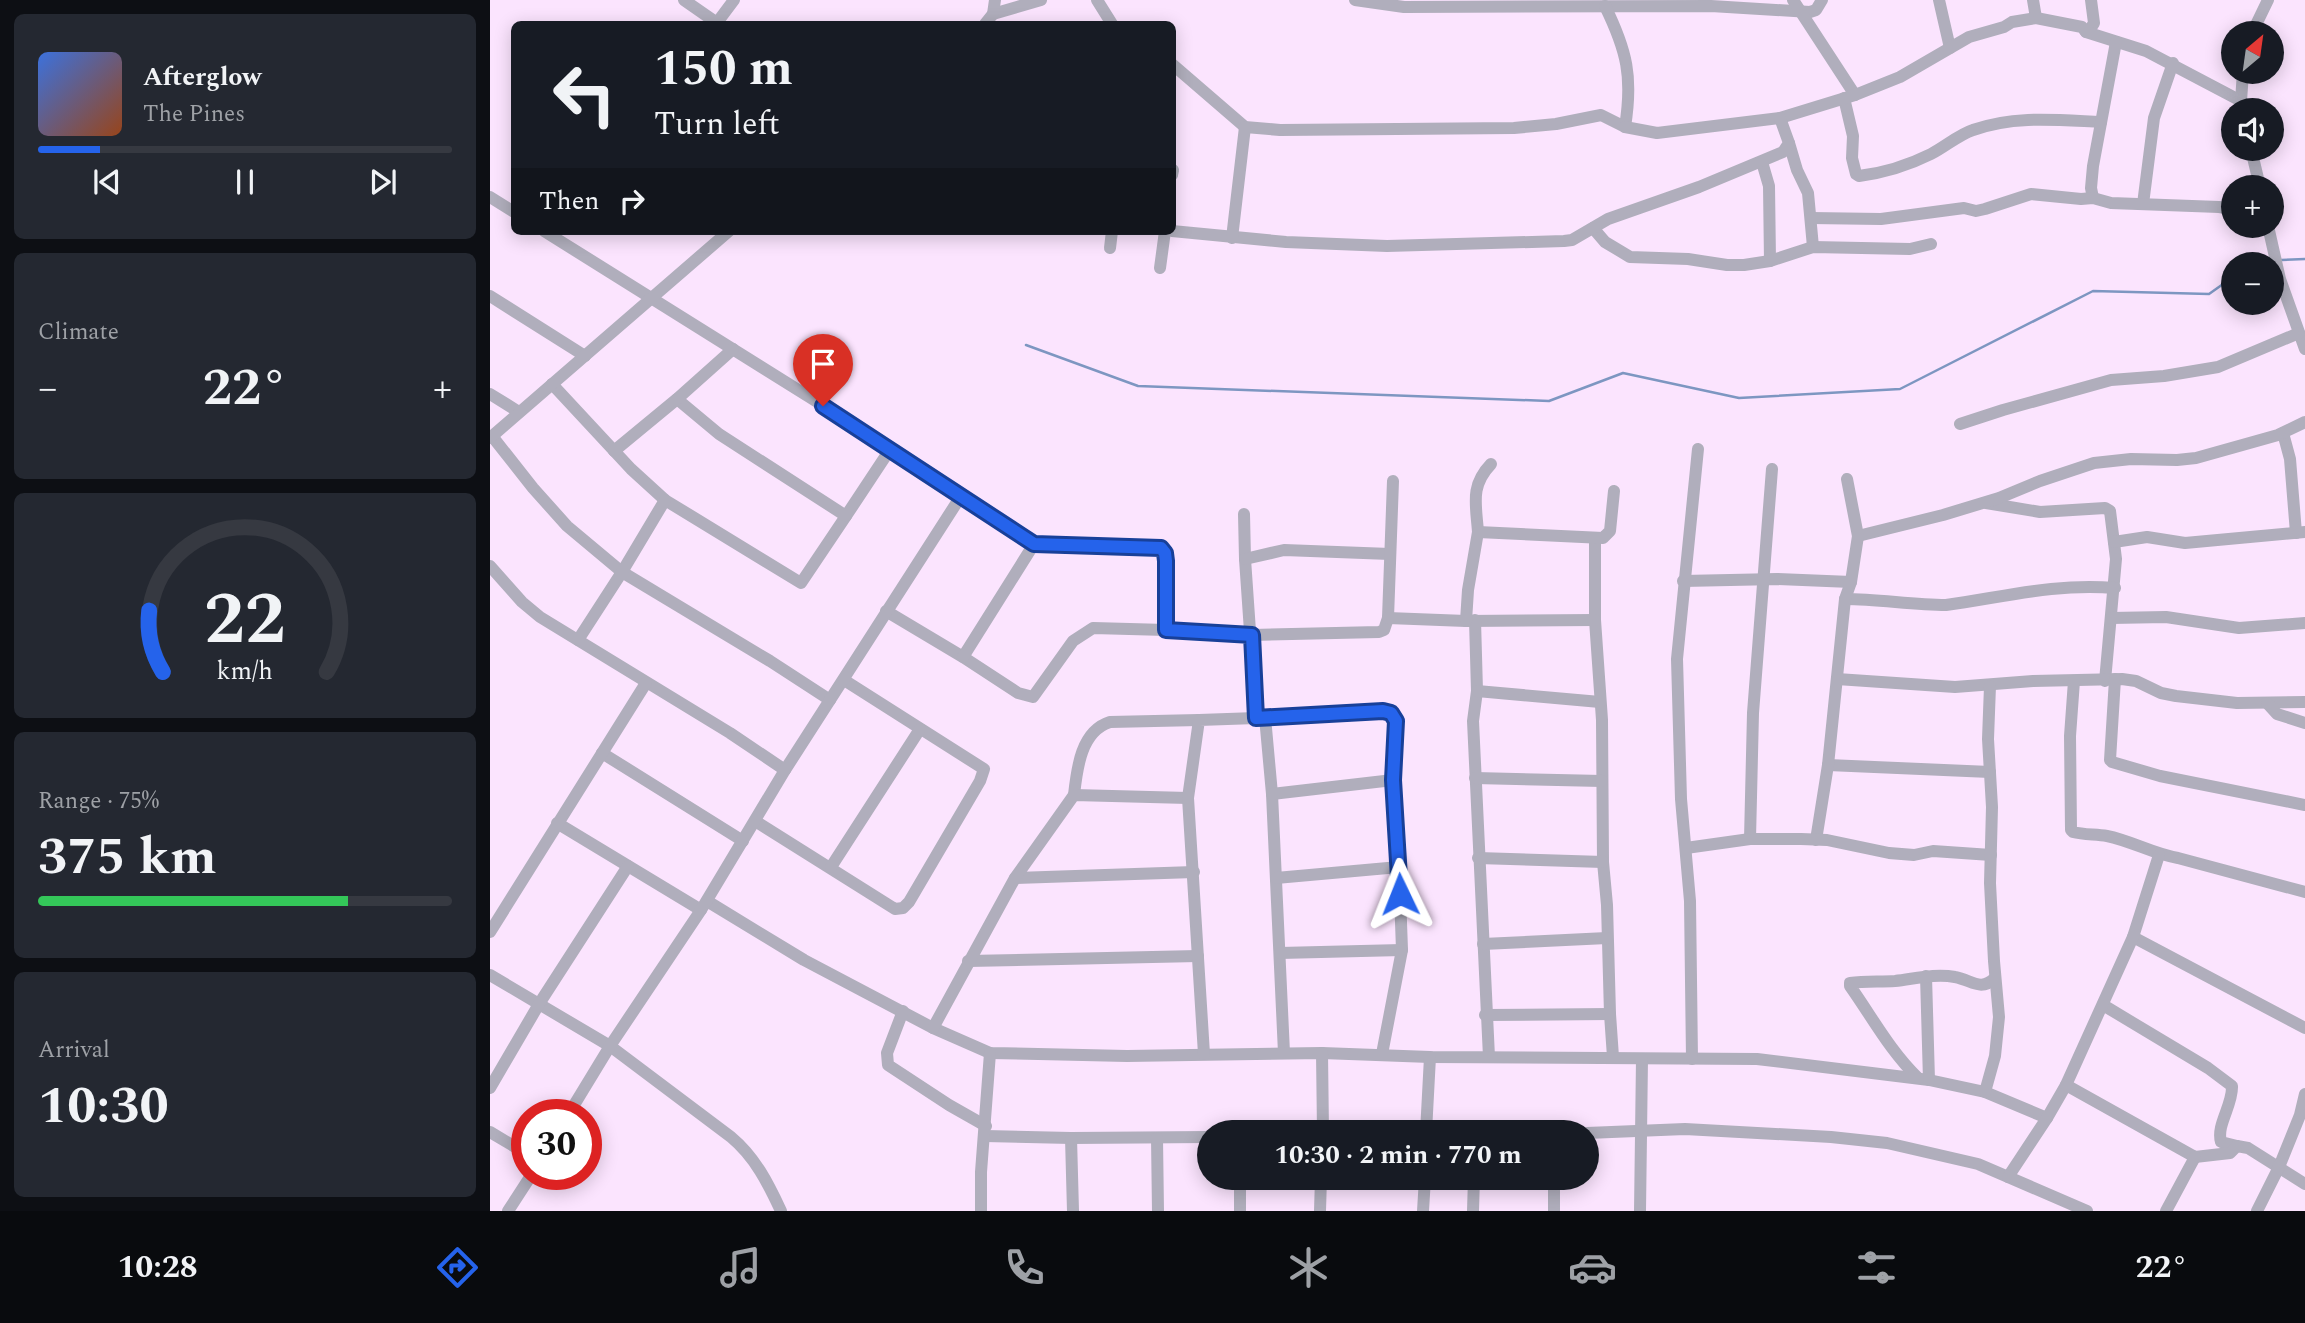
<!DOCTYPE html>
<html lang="en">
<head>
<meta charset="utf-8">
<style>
  :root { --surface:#171b24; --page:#242831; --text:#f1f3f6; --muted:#9ea1a6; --line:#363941; --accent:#2563eb }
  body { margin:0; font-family:Spectral,serif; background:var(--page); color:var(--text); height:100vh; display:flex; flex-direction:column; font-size:26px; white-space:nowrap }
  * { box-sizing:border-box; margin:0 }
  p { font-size:23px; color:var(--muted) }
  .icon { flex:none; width:38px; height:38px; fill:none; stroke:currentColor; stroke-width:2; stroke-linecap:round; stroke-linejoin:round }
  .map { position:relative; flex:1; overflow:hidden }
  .details { display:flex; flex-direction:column; gap:14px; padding:14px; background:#0d0f14; width:490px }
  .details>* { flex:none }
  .guide { position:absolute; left:21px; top:21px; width:665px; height:214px; border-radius:10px; box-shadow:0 4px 18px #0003; background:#171b24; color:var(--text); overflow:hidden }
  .needle { width:46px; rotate:29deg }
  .buttons { position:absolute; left:1731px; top:21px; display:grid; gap:14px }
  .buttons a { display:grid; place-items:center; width:63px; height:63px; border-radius:50%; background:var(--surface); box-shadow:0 4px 18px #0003; font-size:35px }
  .speed { position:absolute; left:21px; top:1099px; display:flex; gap:14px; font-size:35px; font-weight:700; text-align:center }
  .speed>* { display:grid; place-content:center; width:91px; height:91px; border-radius:50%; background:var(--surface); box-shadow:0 4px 18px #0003; line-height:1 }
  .speed .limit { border:10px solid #d22; background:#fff; color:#111 }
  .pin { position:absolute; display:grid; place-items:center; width:60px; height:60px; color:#fff; margin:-72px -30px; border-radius:50% 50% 50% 0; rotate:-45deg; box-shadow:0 0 7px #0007 }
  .pin .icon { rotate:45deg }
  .me { position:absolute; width:77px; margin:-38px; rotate:358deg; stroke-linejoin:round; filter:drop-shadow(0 0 5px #0008) }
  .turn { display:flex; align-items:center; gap:24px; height:147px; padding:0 28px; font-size:32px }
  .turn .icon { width:91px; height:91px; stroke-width:2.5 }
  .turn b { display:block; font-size:49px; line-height:60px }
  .then { display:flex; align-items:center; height:66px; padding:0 28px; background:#0003; gap:14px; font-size:26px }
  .big { font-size:52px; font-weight:700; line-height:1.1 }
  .details .card { flex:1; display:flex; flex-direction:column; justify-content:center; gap:10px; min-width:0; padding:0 24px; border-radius:10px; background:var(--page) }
  .details .dial { align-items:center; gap:0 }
  .dial svg { height:182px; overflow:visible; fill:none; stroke:var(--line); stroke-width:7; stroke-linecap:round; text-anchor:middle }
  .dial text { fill:var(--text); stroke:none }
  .song { display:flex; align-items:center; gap:21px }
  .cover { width:84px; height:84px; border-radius:10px; background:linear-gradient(135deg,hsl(220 70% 55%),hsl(20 70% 35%)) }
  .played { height:7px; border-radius:4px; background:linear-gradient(90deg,var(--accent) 15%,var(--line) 15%) }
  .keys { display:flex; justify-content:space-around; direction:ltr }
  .heat { display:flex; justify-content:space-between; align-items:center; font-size:38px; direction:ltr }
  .charge { height:10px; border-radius:5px; background:linear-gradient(90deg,#34c759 75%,var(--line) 0) }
  .trip { position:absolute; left:707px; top:1120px; width:402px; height:70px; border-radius:35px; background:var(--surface); box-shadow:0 4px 18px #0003; font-weight:700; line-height:70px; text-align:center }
  .dock { display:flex; height:112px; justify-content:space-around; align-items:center; background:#090b0e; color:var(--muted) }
  .dock .icon { width:49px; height:49px }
  .dock .active { color:var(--accent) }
  .dock b { font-size:32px; color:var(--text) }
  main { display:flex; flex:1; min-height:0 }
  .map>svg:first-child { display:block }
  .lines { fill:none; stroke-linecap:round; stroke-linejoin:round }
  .stream { stroke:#7d96c1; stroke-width:2.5 }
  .minor { stroke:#b0aebc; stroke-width:12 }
  .route-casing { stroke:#184099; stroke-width:18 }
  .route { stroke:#2563eb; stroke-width:12 }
</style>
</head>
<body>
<main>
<section class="details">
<div class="card">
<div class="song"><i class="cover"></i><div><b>Afterglow</b><p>The Pines</p></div></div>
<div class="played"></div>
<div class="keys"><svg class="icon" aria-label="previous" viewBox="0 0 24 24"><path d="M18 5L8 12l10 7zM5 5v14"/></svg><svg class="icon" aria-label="pause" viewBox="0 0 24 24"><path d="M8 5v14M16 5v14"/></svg><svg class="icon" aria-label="next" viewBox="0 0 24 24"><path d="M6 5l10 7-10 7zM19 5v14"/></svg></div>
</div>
<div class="card"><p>Climate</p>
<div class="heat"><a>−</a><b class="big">22°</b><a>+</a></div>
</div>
<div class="card dial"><svg viewBox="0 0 100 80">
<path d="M14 69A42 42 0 1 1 86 69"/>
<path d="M14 69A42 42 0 0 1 8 42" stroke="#2563eb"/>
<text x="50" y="56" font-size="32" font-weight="700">22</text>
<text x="50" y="72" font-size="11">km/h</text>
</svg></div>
<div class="card"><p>Range · 75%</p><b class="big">375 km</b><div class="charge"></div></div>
<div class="card"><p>Arrival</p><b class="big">10:30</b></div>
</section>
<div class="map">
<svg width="1815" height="1211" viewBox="0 0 1815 1211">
  <rect width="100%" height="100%" fill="#fbe4fe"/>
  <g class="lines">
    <g class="stream">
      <polyline points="1791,260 1815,259"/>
      <polyline points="1761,264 1766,261 1781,260"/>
      <polyline points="536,345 648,386 1059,401 1133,373 1249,398 1410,389 1603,291 1719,294 1743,277"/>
    </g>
    <g class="minor">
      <polyline points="194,0 227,23"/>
      <polyline points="607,0 622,24"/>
      <polyline points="865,0 914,7 1221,6 1320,12 1326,10 1332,0"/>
      <polyline points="1303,0 1365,95"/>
      <polyline points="1449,0 1460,48"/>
      <polyline points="1543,0 1546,18"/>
      <polyline points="503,14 551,0"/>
      <polyline points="226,24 244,0"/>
      <polyline points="495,24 503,14 505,0"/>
      <polyline points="1596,32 1599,31 1604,23 1601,0"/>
      <polyline points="1762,33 1778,0"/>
      <path d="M 682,64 L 755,127 L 790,130 L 1024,128 L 1066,124 L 1111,115 L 1135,127 C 1143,77 1137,51 1115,6"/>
      <path d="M 1354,98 L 1363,136 L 1362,158 L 1366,174 L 1369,176 C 1393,173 1419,165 1441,154 C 1455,147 1468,135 1483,130 C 1524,115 1568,120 1611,122"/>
      <polyline points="1753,110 1751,101 1753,72"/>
      <polyline points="1135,127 1167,133 1290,118 1365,95 1410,77 1479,37 1514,27 1522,22 1546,18 1592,27 1596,32 1656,51 1751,101"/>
      <polyline points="1299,143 1307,170 1318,193 1323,247"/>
      <polyline points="1761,149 1770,187"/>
      <polyline points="1272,162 1279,186 1280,261"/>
      <polyline points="682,175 683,170"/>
      <polyline points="0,197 24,212"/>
      <polyline points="1603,198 1601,188 1603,166 1626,42"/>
      <polyline points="1653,204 1664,118 1683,63"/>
      <polyline points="1321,218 1391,219 1474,208 1486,211 1495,209 1541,194 1591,199 1603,198 1621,203 1729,207 1743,209"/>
      <polyline points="1778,226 1790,279 1815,349"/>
      <polyline points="1103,228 1115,242 1140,257 1198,259 1237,265 1254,265 1280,261 1323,247 1420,249 1441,244"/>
      <polyline points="54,231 401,448 544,544 671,548 676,561 676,630"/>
      <polyline points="682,231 796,242 897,246 1074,241 1082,240 1118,219 1209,187 1293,152 1299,143 1290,118"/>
      <polyline points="742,238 755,127"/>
      <polyline points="620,248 622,231"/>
      <polyline points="670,268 675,231"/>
      <polyline points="0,296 95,356"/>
      <polyline points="62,384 141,469 175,500 311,583 356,516"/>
      <polyline points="0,394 29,412"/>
      <polyline points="187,399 229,434 356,516 401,448"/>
      <polyline points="1470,424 1513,410 1621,380 1674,376 1728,367 1809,333"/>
      <polyline points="1793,433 1800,459 1806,533"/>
      <polyline points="2,436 43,488 77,526 132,572 280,661 340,700"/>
      <polyline points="0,438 239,231"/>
      <polyline points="124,451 187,399 243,349"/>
      <polyline points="1496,503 1550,512 1615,508 1620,511 1626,559 1615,681"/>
      <polyline points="754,514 755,559 766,718 893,711 902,714 906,721 903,780 909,867 912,950 892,1054"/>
      <path d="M 988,532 C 986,504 980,486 1001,464"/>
      <polyline points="1368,536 1453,515 1509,498 1550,481 1604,463 1641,459 1687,460 1706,458 1788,435 1815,422"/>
      <polyline points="1105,539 1105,620 1112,720 1113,862 1117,905 1120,1014 1123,1057"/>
      <polyline points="1624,542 1657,537 1695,543 1815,532"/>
      <polyline points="755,559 794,550 900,554"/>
      <polyline points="0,566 32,602 50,617 240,733 295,770"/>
      <polyline points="1193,581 1287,579 1361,582"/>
      <path d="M 1355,599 C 1389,599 1422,605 1456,605 C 1514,597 1565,583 1625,588"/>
      <polyline points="396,611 473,657 528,693 543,697 583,641 603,628 676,630 762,635 889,632 894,630 898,618 903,481"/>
      <polyline points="898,618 976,621 1105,620"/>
      <polyline points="1621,618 1676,617 1749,628 1815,623"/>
      <polyline points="985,620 987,691 983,721 999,1057"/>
      <polyline points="976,621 978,590 988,532 1113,538 1120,531 1124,491"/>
      <polyline points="88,640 132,572 175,500"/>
      <polyline points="473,657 544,544"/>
      <polyline points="1347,679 1465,687 1543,681 1632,679 1646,681 1671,693 1686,696 1747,703 1815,702"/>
      <polyline points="1625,679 1620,760 1622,762 1670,776 1815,805"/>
      <path d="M 1584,681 L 1580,736 L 1581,830 L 1583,832 C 1594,835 1606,834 1617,836 C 1642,841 1663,854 1688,858 L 1815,892"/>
      <polyline points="987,691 1110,702"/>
      <polyline points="1777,703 1787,714 1815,723"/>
      <polyline points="775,717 782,794 794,1053"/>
      <polyline points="112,753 253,841"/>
      <polyline points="1338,765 1500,772"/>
      <polyline points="985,778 1112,781"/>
      <polyline points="782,794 903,780"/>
      <path d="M 584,795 C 587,768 591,731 620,722 L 709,720"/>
      <polyline points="265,821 405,909 413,908 419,902 490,781 494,769 354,680"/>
      <polyline points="67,823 211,910"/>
      <polyline points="1260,839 1263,713 1282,469"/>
      <polyline points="1326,840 1338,765 1355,599 1361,582 1368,536 1357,479"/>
      <polyline points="1196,848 1260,839 1311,839 1337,840 1399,853 1424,855 1443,851 1501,855"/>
      <polyline points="988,858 1113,862"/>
      <polyline points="341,867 430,729"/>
      <polyline points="525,878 704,872"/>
      <polyline points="786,878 909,867"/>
      <polyline points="217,901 314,960 443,1028 500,1053 637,1056 832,1053 940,1057 1267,1059 1439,1080 1495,1092 1557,1118"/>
      <polyline points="0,932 156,683"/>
      <polyline points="1643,937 1815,1028"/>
      <polyline points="993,944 1117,938"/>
      <polyline points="790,953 912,950"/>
      <polyline points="478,961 708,956"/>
      <path d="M 0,975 L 120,1046 L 241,1137 C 265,1157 278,1183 291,1211"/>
      <polyline points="1436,976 1439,1080"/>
      <path d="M 1613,1005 L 1718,1068 L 1742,1086 C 1743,1105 1726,1125 1731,1142 L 1747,1146"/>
      <polyline points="413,1011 397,1053 398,1065 459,1105 496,1126"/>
      <polyline points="995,1015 1120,1014"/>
      <polyline points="443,1028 525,878 584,795 698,798"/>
      <polyline points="832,1053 833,1132"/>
      <polyline points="714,1054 698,798 709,720 766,718"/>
      <polyline points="1202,1059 1200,901 1191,799 1187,659 1208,449"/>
      <path d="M 1428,1078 C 1400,1051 1382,1017 1360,986 L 1360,983 C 1375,981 1390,982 1405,981 C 1424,979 1445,973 1465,977 C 1482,980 1490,992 1505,978"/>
      <polyline points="1576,1085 1705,1157 1740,1153 1747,1146 1758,1148 1815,1184"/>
      <polyline points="0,1088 49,1004 138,866"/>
      <polyline points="1495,1092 1505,1056 1509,1017 1504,961 1500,883 1502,807 1498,739 1500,686"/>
      <polyline points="78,1115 120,1046 211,910 295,770 471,496"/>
      <polyline points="0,1132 37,1154"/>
      <polyline points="936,1132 940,1057"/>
      <polyline points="1097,1133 1195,1129 1341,1137 1397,1143 1488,1164 1597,1211"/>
      <polyline points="495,1136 581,1138 719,1137"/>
      <polyline points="581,1138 583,1211"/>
      <polyline points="667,1138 668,1211"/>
      <polyline points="1518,1177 1557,1118 1576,1085 1643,937 1669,855"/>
      <polyline points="750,1178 750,1211"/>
      <polyline points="18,1211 42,1174"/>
      <polyline points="491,1211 491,1172 500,1053"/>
      <polyline points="830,1211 831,1178"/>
      <polyline points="933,1211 935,1178"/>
      <polyline points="983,1211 984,1178"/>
      <polyline points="1064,1211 1064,1178"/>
      <polyline points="1150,1211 1152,1059"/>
      <polyline points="1676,1211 1705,1157"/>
      <polyline points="1767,1211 1789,1167 1810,1115 1815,1094"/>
    </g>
  </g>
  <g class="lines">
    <defs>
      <polyline id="route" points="333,406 544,544 671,548 675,553 676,561 676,630 762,635 766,718 893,711 901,713 906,721 903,780 910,894"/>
    </defs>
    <use href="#route" class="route-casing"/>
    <use href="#route" class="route"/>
  </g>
</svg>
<div class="buttons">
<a><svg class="needle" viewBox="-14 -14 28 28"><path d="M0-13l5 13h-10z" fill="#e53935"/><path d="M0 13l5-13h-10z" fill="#9ea1a6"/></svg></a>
<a><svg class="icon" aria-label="sound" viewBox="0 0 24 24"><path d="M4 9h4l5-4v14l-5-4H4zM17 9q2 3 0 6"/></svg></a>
<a>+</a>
<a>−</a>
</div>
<div class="speed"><div class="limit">30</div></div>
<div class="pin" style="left:333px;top:406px;background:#d93025"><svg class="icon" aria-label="arrive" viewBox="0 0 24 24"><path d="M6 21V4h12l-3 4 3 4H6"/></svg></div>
<svg class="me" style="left:910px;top:894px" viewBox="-20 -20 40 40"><path d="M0-17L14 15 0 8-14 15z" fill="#2563eb" stroke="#fff" stroke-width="4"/></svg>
<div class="trip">10:30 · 2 min · 770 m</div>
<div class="guide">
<div class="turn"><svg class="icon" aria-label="left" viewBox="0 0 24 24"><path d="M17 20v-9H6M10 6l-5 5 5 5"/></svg><div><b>150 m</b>Turn left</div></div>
<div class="then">Then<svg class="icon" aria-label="right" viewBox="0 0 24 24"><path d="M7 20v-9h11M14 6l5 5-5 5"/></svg></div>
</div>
</div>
</main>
<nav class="dock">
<b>10:28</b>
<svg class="icon active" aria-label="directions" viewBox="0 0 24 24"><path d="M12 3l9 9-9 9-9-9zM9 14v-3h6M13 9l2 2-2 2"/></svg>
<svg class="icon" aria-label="music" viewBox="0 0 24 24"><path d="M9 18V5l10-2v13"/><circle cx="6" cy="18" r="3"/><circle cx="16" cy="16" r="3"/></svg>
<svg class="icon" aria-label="phone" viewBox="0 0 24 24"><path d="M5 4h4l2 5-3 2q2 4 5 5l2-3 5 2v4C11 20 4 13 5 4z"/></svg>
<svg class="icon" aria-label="climate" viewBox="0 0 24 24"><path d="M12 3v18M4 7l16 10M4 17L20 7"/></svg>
<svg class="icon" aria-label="car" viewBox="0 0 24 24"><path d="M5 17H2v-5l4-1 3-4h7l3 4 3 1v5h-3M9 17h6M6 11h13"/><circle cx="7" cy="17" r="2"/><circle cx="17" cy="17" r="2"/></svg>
<svg class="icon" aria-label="filters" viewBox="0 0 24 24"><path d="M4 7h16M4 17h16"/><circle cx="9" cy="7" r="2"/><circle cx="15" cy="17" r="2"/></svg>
<b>22°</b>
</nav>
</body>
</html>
